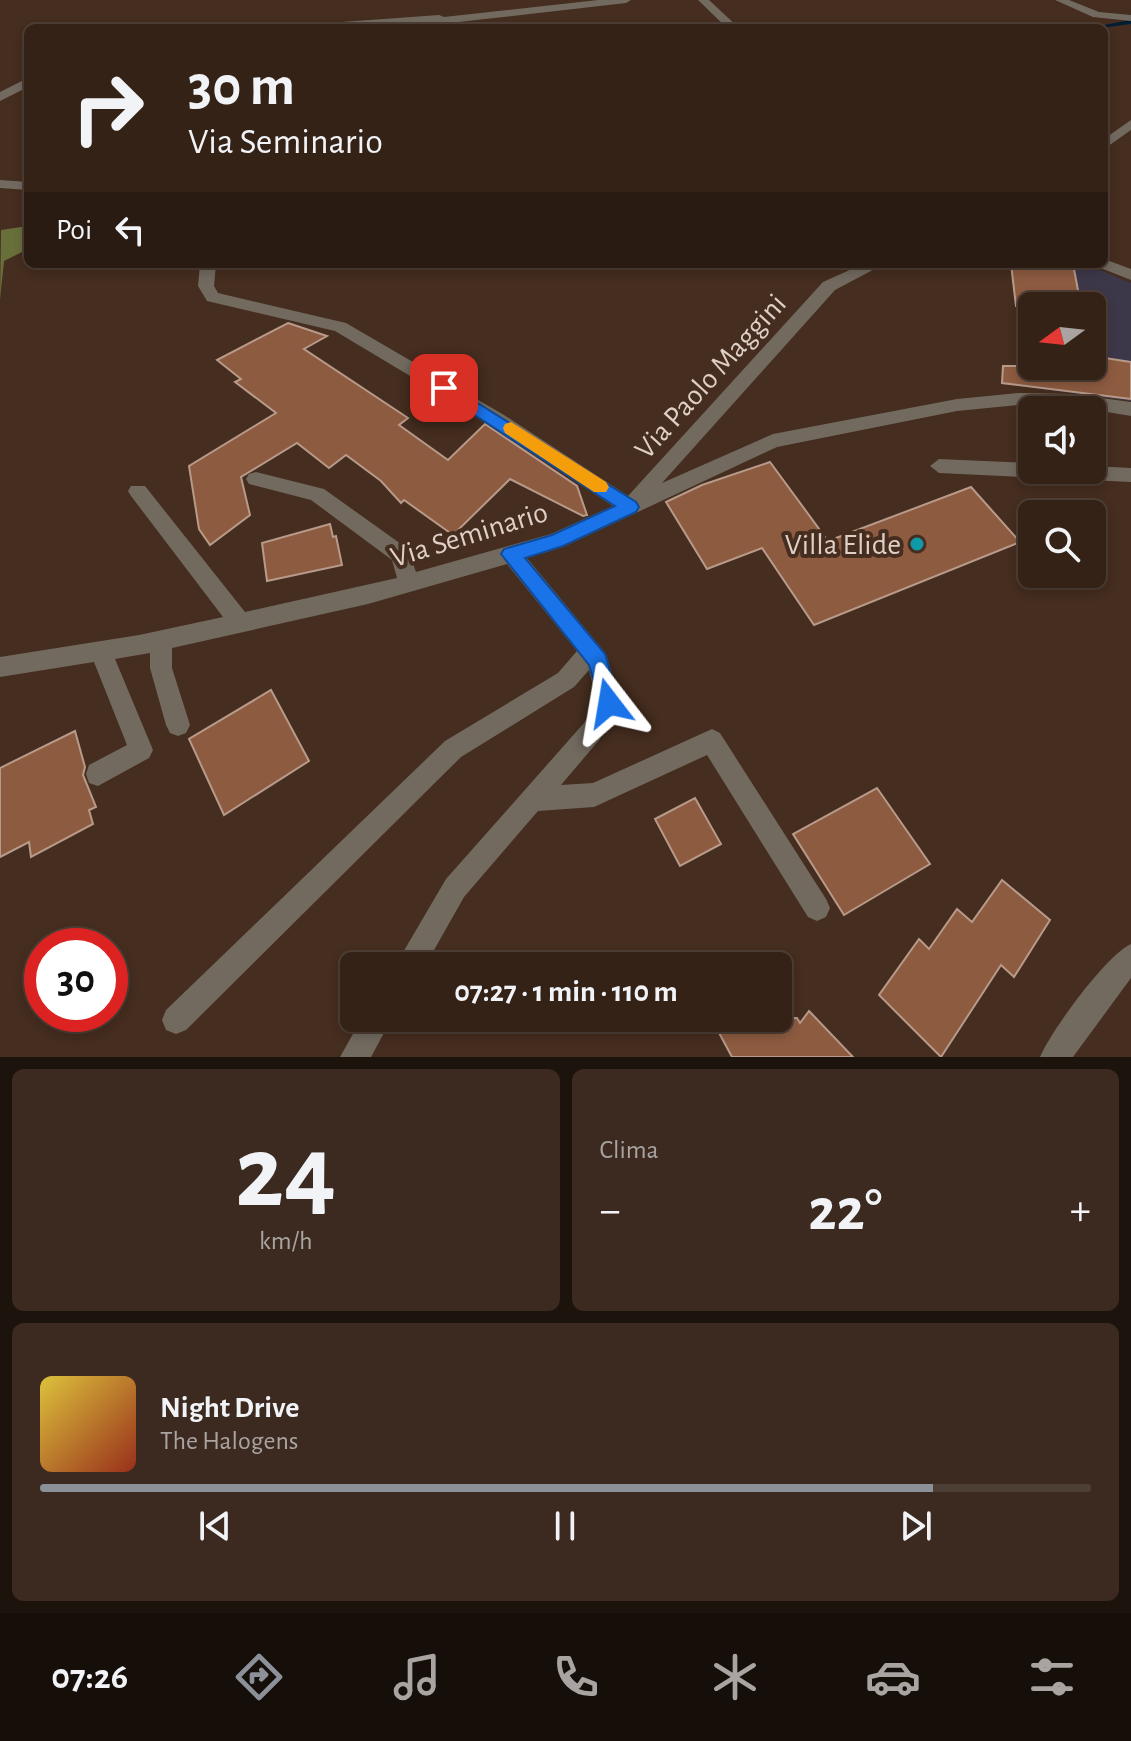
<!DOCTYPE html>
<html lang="it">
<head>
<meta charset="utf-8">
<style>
  :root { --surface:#342217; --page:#3c2a20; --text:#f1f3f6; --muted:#a9a4a1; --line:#4e3f36; --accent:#8c9099 }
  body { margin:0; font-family:"Alegreya Sans",sans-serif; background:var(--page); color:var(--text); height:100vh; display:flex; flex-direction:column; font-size:30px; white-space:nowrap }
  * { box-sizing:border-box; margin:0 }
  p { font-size:26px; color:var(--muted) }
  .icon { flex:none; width:44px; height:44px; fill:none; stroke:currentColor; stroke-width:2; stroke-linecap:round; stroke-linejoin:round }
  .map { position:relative; height:1057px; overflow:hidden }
  .panel { display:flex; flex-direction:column; gap:12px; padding:12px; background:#1d130d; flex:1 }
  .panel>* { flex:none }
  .hud { position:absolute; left:24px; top:24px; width:1084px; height:244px; border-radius:12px; box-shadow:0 4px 12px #0003,0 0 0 2px var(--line); background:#342217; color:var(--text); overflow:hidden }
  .needle { width:52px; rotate:255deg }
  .controls { position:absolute; left:1018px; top:292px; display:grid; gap:16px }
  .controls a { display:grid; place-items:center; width:88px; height:88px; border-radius:12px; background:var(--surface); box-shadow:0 4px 12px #0003,0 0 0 2px var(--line); font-size:40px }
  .speed { position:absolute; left:24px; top:928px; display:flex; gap:16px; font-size:40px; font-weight:700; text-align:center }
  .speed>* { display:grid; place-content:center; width:104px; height:104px; border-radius:50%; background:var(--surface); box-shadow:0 4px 12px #0003,0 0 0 2px var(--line); line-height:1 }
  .speed .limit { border:12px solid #d22; background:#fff; color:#111 }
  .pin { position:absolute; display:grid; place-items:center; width:68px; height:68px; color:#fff; margin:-34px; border-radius:16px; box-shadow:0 4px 12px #0006 }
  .me { position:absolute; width:88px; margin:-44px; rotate:346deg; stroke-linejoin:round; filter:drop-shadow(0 0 6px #0008) }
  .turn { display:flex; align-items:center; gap:28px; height:168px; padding:0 32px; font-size:36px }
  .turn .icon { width:104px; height:104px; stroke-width:2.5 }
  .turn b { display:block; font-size:56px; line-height:68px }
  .then { display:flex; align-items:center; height:76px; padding:0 32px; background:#0003; gap:16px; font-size:30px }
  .big { font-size:60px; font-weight:600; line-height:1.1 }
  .panel .tile { flex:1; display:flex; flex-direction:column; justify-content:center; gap:12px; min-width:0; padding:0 28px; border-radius:12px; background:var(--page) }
  .panel .dial { align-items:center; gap:0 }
  .dial b { font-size:104px; line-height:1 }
  .song { display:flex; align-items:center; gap:24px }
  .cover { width:96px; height:96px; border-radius:12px; background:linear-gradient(135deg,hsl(50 70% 55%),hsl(10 70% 35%)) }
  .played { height:8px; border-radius:4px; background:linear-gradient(90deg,var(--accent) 85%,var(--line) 85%) }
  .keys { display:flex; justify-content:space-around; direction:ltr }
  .heat { display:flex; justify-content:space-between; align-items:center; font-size:44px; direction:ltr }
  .panel .tiles { flex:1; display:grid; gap:12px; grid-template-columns:1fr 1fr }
  .tile:last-child { grid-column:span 2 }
  .trip { position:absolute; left:340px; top:952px; width:452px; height:80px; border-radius:12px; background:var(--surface); box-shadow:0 4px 12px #0003,0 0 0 2px var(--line); font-weight:600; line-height:80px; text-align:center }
  .menu { display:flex; height:128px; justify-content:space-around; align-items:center; background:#150e09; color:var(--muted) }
  .menu .icon { width:56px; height:56px }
  .menu .current { color:var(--accent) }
  .menu b { font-size:36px; color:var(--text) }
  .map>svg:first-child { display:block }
  .education { fill:#3d3849; fill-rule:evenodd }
  .forest { fill:#686f3a }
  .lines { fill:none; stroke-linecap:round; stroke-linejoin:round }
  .stream { fill:#001d36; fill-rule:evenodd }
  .building { fill:#8d5b40; stroke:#b89a8a; stroke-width:2 }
  .minor { fill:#726a5f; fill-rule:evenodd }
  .route { fill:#1a73e8; stroke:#114b97; stroke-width:2 }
  .slow { fill:#f59e0b }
  .culture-dot { fill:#0f9aa8; stroke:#452d1f; stroke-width:3 }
  .labels { text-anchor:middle; stroke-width:8; stroke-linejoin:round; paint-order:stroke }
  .street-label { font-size:30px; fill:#dfcfc6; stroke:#452d1f }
  .poi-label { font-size:30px; fill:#dfcfc6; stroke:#452d1f; text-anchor:end }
</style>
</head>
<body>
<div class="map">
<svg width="1131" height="1057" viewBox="0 0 1131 1057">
  <rect width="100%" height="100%" fill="#452d1f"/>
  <path class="education" d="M 1011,264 L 1086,264 L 1131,283 L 1131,401 L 1027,387 ZM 1032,306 L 1092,306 L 1092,366 L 1032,366 Z"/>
  <polygon class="forest" points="28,226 28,249 4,261 0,300 1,230"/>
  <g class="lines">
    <g class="stream">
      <polygon points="1131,20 1131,24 1107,27 1104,25"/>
      <polygon points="224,264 234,264 224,269 220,267"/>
    </g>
  </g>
  <g class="building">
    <polygon points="1011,264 1073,264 1081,306 1016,306"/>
    <polygon points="288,323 327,336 304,349 408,418 399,425 448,460 485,424 577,486 587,515 583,516 510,479 453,535 404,500 401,503 381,481 346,455 329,468 297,443 241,477 250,515 210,545 199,529 189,466 276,413 235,382 241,379 217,360"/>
    <polygon points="1092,356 1131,362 1131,399 1002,383 1003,366 1092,366"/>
    <polygon points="770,462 828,541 971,487 1020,542 814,625 762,548 707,569 666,502 702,485"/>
    <polygon points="330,524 333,537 336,536 342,565 267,581 262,543"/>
    <polygon points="271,690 309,761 224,815 189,739"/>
    <polygon points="75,731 85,767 83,775 96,807 89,810 93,824 31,857 29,842 0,857 0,768"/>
    <polygon points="877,788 930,864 844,915 793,834"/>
    <polygon points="695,798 721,844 680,866 655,819"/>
    <polygon points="1002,880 1050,920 1014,977 1001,965 941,1057 879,995 919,939 929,949 957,909 972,922"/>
    <polygon points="809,1011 853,1057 732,1057 711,1018 797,1018 800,1023"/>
  </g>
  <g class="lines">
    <g class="minor">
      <polygon points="598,0 631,0 626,3 441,24 436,22 294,28 300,25 439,15 444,17"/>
      <polygon points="698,0 709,0 739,28 727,28"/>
      <polygon points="1055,0 1069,0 1099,12 1131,15 1131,21 1093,17"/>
      <polygon points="28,78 28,87 0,101 0,92"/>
      <polygon points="1131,120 1131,130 1104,149 1104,139"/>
      <polygon points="0,180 28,182 28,190 0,188"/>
      <polygon points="1104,259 1131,269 1131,280 1098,267 1095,264 1104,264"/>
      <polygon points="200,264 216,264 214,286 218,293 346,323 504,415 628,496 823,282 863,264 884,264 835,290 662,483 773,434 957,399 1019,393 1071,394 1131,402 1131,416 1071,406 1019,405 957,411 777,447 563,547 527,558 606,654 621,703 600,739 561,785 593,783 712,729 720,733 826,899 830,908 826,917 817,921 808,917 707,755 594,807 538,811 464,897 425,966 395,966 446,879 584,723 597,701 589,670 574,687 461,757 186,1030 176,1034 166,1030 162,1020 166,1010 445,741 558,673 577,651 507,564 368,604 172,648 172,668 190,725 186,733 178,736 170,733 166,725 150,668 150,653 115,659 153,750 149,758 98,786 89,783 86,774 89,765 127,745 94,662 0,677 0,657 139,635 223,617 131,496 128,491 131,486 145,486 245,612 397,578 392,560 311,500 249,484 246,479 249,474 256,472 324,489 408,549 416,572 551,534 613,506 492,425 335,331 207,301 198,286"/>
      <polygon points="939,459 1032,463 1032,470 1092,470 1092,466 1131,468 1131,482 939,473 930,466"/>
      <path d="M 1131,944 L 1131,978 L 1073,1057 L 1040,1057 C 1051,1031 1106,955 1131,944 Z"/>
      <polygon points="362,1018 392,1018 371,1057 340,1057"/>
    </g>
  </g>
  <polygon class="route" points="444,382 636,502 639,507 636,512 563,546 525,558 605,654 620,703 616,710 609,713 602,710 589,665 501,554 504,549 552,535 615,506 439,392 436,388"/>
  <polygon class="slow" points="511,422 606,482 609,487 606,492 594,492 505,433 503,428 505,424"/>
  <circle class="culture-dot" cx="917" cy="544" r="8"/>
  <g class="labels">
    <g class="street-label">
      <text transform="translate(710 376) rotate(-48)" y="10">Via Paolo Maggini</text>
      <text transform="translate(469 534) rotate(-17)" y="10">Via Seminario</text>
    </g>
    <g class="poi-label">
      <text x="901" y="554">Villa Elide</text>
    </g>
  </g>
</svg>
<div class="controls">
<a><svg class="needle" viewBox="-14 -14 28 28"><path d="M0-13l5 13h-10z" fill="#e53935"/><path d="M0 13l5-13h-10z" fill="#a9a4a1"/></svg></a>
<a><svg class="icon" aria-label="sound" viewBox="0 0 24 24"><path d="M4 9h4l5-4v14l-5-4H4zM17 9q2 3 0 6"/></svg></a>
<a><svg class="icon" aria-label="search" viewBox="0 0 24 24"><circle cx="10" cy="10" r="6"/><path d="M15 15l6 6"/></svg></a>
</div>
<div class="speed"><div class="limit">30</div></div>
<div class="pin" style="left:444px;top:388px;background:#d93025"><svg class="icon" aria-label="arrive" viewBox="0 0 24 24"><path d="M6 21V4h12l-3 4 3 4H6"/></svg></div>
<svg class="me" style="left:609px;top:703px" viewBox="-20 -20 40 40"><path d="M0-17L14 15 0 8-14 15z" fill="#1a73e8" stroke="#fff" stroke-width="4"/></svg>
<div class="trip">07:27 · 1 min · 110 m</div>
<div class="hud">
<div class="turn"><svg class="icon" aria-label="right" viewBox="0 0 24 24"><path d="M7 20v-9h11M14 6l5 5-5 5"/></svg><div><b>30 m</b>Via Seminario</div></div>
<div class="then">Poi<svg class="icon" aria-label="left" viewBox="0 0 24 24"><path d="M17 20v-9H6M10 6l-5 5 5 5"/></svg></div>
</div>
</div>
<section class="panel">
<div class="tiles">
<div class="tile dial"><b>24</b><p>km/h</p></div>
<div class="tile"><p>Clima</p>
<div class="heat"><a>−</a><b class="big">22°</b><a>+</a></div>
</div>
<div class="tile">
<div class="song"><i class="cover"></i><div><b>Night Drive</b><p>The Halogens</p></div></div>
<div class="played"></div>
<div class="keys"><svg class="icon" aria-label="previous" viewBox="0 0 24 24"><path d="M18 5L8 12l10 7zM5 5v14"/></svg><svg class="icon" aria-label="pause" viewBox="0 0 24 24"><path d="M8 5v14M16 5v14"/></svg><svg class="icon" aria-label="next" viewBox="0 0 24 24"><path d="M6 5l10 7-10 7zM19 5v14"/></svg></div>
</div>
</div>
</section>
<nav class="menu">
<b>07:26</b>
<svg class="icon current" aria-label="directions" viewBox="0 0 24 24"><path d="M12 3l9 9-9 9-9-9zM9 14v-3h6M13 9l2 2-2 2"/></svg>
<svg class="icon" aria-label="music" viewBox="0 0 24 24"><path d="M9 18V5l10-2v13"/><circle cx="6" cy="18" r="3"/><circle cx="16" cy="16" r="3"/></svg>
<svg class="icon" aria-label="phone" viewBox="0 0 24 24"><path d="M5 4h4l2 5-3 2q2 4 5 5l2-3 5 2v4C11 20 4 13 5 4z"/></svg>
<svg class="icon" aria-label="climate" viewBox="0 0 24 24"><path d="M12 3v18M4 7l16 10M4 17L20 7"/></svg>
<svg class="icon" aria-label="car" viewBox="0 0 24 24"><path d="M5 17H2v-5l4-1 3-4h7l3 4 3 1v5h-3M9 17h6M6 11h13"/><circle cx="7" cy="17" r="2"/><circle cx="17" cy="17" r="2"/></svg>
<svg class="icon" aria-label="filters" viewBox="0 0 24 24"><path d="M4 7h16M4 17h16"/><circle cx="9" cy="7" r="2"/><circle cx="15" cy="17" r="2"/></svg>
</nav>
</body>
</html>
